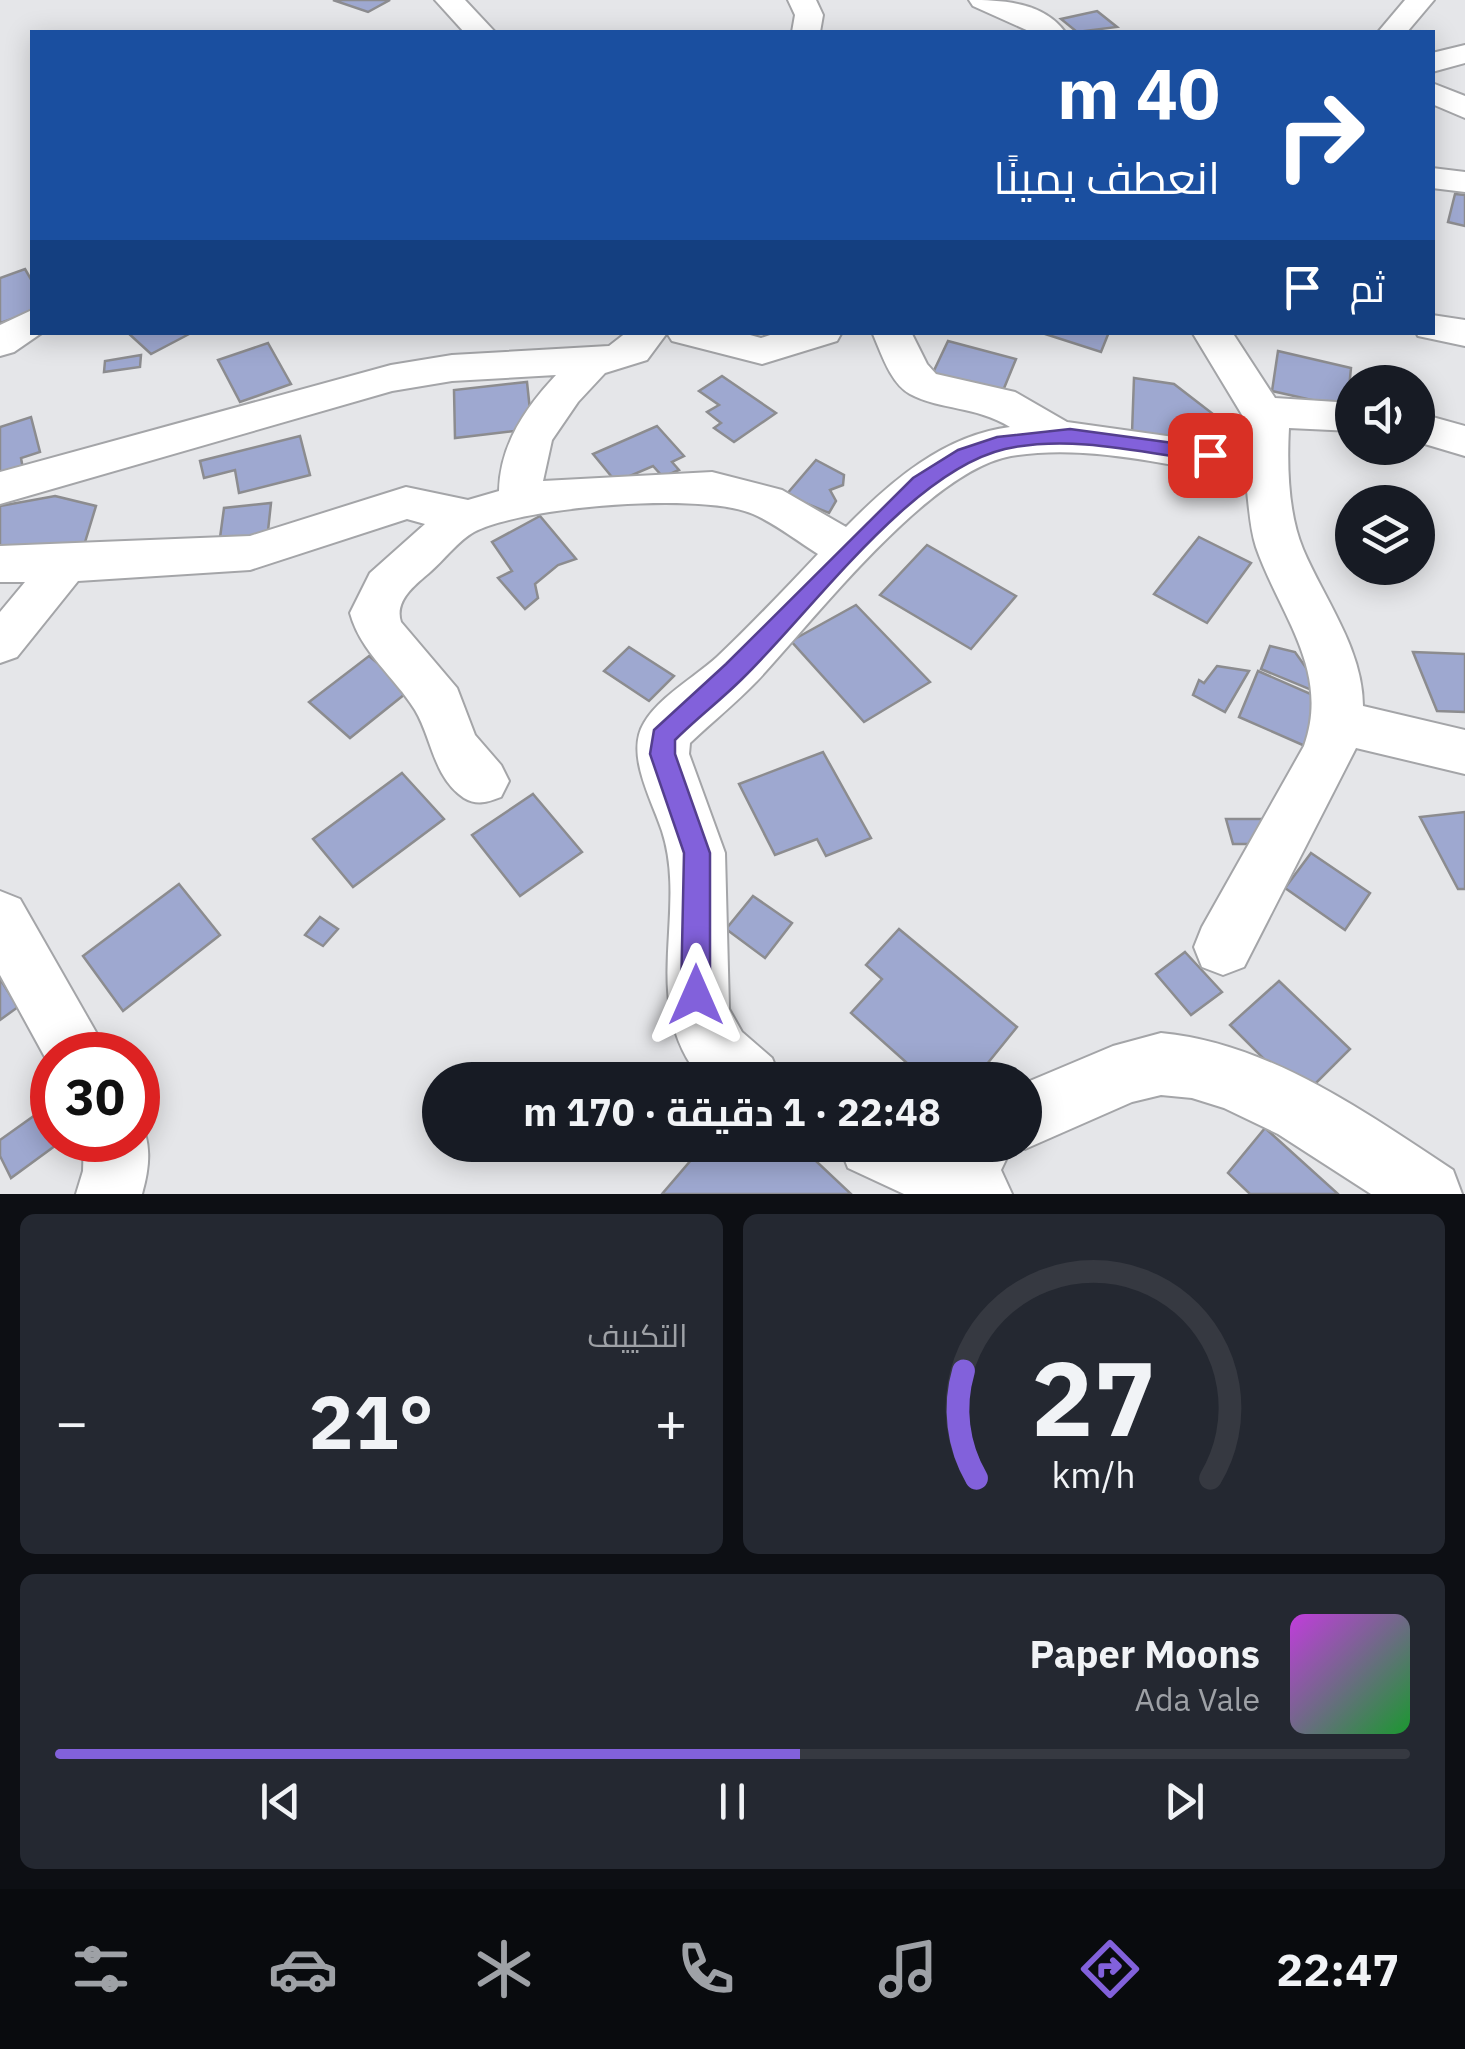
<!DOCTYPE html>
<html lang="ar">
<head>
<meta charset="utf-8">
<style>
  :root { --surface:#171b24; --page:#242831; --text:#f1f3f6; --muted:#9ea1a6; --line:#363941; --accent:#8261db }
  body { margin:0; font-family:"IBM Plex Sans",Cairo,sans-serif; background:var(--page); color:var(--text); direction:rtl; height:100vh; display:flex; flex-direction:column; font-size:38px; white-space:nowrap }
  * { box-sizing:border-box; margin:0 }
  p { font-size:32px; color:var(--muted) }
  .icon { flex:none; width:55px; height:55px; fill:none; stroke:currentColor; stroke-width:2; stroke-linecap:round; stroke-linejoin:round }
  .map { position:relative; height:1194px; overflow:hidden; direction:ltr }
  .sheet { display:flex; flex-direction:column; gap:20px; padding:20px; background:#0d0f14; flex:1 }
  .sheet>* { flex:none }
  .top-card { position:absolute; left:30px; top:30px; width:1405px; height:305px; border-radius:0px; box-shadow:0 5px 25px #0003; direction:rtl; background:#1a4fa0; color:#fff; overflow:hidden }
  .fabs { position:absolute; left:1335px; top:365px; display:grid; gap:20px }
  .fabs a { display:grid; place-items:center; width:100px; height:100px; border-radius:50%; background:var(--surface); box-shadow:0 5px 25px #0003; font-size:50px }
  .speed { position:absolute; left:30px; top:1032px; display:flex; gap:20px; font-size:50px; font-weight:700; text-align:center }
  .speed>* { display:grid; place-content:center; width:130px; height:130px; border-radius:50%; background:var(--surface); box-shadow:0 5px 25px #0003; line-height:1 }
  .speed .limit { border:15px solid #d22; background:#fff; color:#111 }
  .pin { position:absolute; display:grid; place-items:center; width:85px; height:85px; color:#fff; margin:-42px; border-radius:20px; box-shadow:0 5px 15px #0006 }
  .me { position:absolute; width:110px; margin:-55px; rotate:0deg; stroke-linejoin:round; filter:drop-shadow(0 0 8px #0008) }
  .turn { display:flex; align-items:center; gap:35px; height:210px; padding:0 50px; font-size:45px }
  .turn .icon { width:130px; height:130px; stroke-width:2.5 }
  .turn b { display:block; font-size:70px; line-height:85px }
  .then { display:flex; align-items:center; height:95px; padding:0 50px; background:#0003; gap:20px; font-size:38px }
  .big { font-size:75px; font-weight:700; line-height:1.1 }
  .sheet .widget { flex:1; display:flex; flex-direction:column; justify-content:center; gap:15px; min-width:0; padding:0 35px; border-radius:15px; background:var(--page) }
  .sheet .dial { align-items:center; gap:0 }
  .dial svg { height:260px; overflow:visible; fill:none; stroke:var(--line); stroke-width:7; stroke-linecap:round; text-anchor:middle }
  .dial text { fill:var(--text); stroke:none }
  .song { display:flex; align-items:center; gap:30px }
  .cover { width:120px; height:120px; border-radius:15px; background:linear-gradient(135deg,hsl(290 70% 55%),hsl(130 70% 35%)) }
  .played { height:10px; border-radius:5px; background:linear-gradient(90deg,var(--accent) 55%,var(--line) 55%) }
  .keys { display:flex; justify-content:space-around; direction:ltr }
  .heat { display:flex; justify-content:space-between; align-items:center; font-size:55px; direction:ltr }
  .sheet .tiles { flex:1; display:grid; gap:20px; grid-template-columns:1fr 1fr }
  .widget:last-child { grid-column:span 2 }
  .trip { position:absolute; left:422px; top:1062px; width:620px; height:100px; border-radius:50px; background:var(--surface); box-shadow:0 5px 25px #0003; font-weight:700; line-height:100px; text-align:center; direction:rtl }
  .tab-bar { display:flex; height:160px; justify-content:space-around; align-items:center; background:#090b0e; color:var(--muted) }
  .tab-bar .icon { width:70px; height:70px }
  .tab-bar .active { color:var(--accent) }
  .tab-bar b { font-size:45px; color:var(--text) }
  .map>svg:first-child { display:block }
  .building { fill:#9ea8d0; stroke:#8c8c8f; stroke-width:2.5 }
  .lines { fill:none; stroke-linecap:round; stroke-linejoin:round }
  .minor-casing { stroke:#a4a5a8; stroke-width:4 }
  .minor { fill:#fff; fill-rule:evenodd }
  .route { fill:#8261db; stroke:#543f8e; stroke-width:2.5 }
</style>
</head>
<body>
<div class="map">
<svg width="1465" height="1194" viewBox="0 0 1465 1194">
  <rect width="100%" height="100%" fill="#e5e6e9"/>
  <g class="building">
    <polygon points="333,0 390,0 368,12"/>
    <polygon points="1097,11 1117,27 1077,32 1061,19"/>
    <polygon points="1455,194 1465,195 1465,226 1448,222"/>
    <polygon points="25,269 32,281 32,312 0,323 0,278"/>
    <polygon points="127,332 193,332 151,354"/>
    <polygon points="1039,332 1109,332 1101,352"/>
    <polygon points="948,341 1016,359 1000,398 930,379"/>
    <polygon points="268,343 291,384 240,402 218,360"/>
    <polygon points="1278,351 1351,368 1347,408 1272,391"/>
    <polygon points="141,355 140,367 104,372 105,361"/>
    <polygon points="722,376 776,413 734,442 714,428 721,423 707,412 719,405 699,391"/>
    <polygon points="1134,378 1174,384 1226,424 1226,448 1132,433"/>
    <polygon points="527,382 532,429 455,438 454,390"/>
    <polygon points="31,417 40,452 21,458 23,469 0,476 0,427"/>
    <polygon points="657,426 684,456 672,462 679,470 663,477 653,466 616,482 593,454"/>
    <polygon points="300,436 310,475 239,493 235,470 204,478 200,461"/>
    <polygon points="816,460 844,475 843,485 830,490 836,501 829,513 786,495"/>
    <polygon points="55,496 96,506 82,552 0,552 0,506"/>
    <polygon points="271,503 267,540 219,545 224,508"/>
    <polygon points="540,516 576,559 558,565 535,584 538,598 525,609 498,578 512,571 492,542"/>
    <polygon points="1199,537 1251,563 1207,623 1154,594"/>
    <polygon points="927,545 1016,596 971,649 880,595"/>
    <polygon points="856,605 930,682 864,722 791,641"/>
    <polygon points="1270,646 1295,652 1326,696 1261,669"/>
    <polygon points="629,647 674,676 649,701 604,671"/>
    <polygon points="1413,652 1465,654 1465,712 1437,711"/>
    <polygon points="369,656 410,690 350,738 309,702"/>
    <polygon points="1217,666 1249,671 1225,712 1193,695 1199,680 1204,683"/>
    <polygon points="1258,671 1322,699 1305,746 1239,717"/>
    <polygon points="823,752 871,838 826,856 817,839 775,855 739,784"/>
    <polygon points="402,773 444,819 353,887 313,839"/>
    <polygon points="533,794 582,852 520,896 472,835"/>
    <polygon points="1465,812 1465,889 1458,889 1420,817"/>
    <polygon points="1226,819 1262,819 1270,844 1233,844"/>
    <polygon points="1311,853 1370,893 1345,930 1285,888"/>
    <polygon points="179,884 220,935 123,1011 83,956"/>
    <polygon points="753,896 792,923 765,958 726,929"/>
    <polygon points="320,917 338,929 323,946 305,935"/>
    <polygon points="899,929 1017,1027 974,1080 954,1080 948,1075 944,1080 934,1080 921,1068 917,1072 851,1013 882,979 866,965"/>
    <polygon points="1185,952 1222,992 1191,1015 1156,974"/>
    <polygon points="0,979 18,1007 0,1020"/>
    <polygon points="1279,981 1350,1049 1302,1097 1230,1025"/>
    <polygon points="52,1103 52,1140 63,1140 11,1178 0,1156 0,1140"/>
    <polygon points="1265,1128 1338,1194 1250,1194 1228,1173"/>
    <polygon points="704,1145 799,1145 851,1194 662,1194"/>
  </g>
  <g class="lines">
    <defs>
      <g id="minor">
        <polygon points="435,0 465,0 495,32 464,32"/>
        <polygon points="788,0 816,0 823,15 820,32 792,32 795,15"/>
        <path d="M 969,0 C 1003,0 1043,2 1065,32 L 1031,32 L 973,6 Z"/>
        <polygon points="1405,0 1434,0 1407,32 1378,32"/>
        <polygon points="1465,45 1465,63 1432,72 1432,53"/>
        <polygon points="1432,83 1465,96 1465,118 1432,104"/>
        <polygon points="1432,168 1465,172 1465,192 1432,188"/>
        <polygon points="32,310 32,332 43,332 14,352 0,356 0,325"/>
        <polygon points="1432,315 1465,320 1465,346 1418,336 1416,332 1432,332"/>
        <path d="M 627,332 L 739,332 L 761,338 L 779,332 L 842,332 L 837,341 L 762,364 L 672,341 L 667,333 L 647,360 L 605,373 L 578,402 L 552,440 L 543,481 L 712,472 L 782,490 L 846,527 C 890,482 944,435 1010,427 C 976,406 940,410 910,394 C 890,383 881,352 872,332 L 911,332 L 927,364 L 936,374 L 1015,392 L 1067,422 L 1245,447 L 1247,423 L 1192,332 L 1232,332 L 1275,398 L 1352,403 L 1352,431 L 1289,428 C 1287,466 1288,513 1303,549 C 1324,599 1363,649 1363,706 L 1465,730 L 1465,774 L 1356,748 L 1244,967 L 1223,975 L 1202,967 L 1194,947 L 1202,927 L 1304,746 C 1331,670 1279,614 1256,547 C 1249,526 1249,500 1245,477 C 1169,466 1088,443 1011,456 C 928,471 815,619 757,681 C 736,703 712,722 690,743 L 689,754 L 725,853 L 729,1009 L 742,1032 L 772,1058 L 781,1080 L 702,1080 C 637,1002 689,914 662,831 C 652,800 625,754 644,723 C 659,697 695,677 717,657 C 752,624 785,589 818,554 C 797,541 776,524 753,514 C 703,492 524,506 474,532 C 459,540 443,561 429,573 C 415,585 394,601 401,622 L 457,688 L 475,735 L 501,765 L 509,781 L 501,797 C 488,802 477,806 464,798 C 433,777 432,738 415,710 C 394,676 361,653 350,613 L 370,573 L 425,524 L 407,519 L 250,570 L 78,581 L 17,657 L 0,663 L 0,612 L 25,582 L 0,582 L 0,546 L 250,536 L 406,487 L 468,500 L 499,491 C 500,445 525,408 556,375 L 452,381 L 392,391 L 0,504 L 0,472 L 391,365 L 452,355 L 609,346 Z"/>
        <polygon points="1418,413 1465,426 1465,456 1418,442"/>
        <polygon points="0,891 20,899 109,1055 52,1055 52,1070 0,975"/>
        <path d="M 1161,1033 C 1269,1043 1365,1112 1453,1170 L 1462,1194 L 1371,1194 L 1278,1134 L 1224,1108 L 1192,1098 L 1161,1095 L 1132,1102 L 1025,1149 L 1015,1145 L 1025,1145 L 1025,1083 L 1113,1046 Z"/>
        <path d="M 138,1117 C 152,1142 150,1166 142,1194 L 76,1194 L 83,1171 L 84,1140 L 138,1140 Z"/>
        <polygon points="839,1145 1013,1145 1001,1170 1012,1194 904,1194 848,1168"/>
      </g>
    </defs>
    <use href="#minor" class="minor-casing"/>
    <use href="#minor" class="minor"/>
  </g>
  <path class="route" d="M 1070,429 L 1210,448 L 1220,455 L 1210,462 C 1144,453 1072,434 1005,449 C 911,471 812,611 743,678 C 721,700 697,718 675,740 L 675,754 L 710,853 L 710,995 L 706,1005 L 696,1009 L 686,1005 L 681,995 L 684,853 L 650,754 L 654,730 L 726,664 L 913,478 L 958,450 L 997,437 Z"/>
</svg>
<div class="fabs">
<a><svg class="icon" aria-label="sound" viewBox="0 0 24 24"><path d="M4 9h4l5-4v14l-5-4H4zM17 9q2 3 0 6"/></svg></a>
<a><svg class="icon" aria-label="layers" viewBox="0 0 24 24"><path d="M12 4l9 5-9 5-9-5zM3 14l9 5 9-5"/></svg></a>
</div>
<div class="speed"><div class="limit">30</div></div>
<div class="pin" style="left:1210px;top:455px;background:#d93025"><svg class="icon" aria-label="arrive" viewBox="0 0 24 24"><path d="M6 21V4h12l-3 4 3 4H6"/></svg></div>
<svg class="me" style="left:696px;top:995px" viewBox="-20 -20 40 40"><path d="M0-17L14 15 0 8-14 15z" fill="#8261db" stroke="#fff" stroke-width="4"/></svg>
<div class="trip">22:48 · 1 دقيقة · 170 m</div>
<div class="top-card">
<div class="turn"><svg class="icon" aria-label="right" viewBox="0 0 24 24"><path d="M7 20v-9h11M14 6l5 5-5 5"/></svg><div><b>40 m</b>انعطف يمينًا</div></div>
<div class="then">ثم<svg class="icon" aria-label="arrive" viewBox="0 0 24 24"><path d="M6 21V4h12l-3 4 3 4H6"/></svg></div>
</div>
</div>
<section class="sheet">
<div class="tiles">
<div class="widget dial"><svg viewBox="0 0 100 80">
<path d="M14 69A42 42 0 1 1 86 69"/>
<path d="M14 69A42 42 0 0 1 10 36" stroke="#8261db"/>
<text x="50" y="56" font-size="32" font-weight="700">27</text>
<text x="50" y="72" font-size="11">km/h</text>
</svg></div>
<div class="widget"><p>التكييف</p>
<div class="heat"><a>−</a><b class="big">21°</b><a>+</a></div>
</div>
<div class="widget">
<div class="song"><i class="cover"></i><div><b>Paper Moons</b><p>Ada Vale</p></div></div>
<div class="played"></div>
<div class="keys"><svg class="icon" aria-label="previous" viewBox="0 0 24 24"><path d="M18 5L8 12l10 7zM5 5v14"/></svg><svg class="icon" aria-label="pause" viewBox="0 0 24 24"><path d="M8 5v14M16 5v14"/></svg><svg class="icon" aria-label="next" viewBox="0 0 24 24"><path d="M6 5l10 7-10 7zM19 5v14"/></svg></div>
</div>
</div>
</section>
<nav class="tab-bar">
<b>22:47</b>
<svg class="icon active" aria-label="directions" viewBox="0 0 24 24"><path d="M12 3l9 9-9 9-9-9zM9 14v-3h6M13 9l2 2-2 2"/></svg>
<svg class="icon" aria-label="music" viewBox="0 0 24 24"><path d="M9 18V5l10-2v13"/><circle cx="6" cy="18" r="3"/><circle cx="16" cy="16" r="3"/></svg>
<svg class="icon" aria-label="phone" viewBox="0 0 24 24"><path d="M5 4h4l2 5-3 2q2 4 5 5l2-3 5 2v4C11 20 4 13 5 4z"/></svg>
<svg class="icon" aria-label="climate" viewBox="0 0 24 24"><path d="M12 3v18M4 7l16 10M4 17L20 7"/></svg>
<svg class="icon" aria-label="car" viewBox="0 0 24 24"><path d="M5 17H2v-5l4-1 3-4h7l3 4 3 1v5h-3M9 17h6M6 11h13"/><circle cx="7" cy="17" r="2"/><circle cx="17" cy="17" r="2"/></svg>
<svg class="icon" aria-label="filters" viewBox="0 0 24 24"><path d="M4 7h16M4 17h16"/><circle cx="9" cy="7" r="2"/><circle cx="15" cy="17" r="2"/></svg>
</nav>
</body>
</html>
